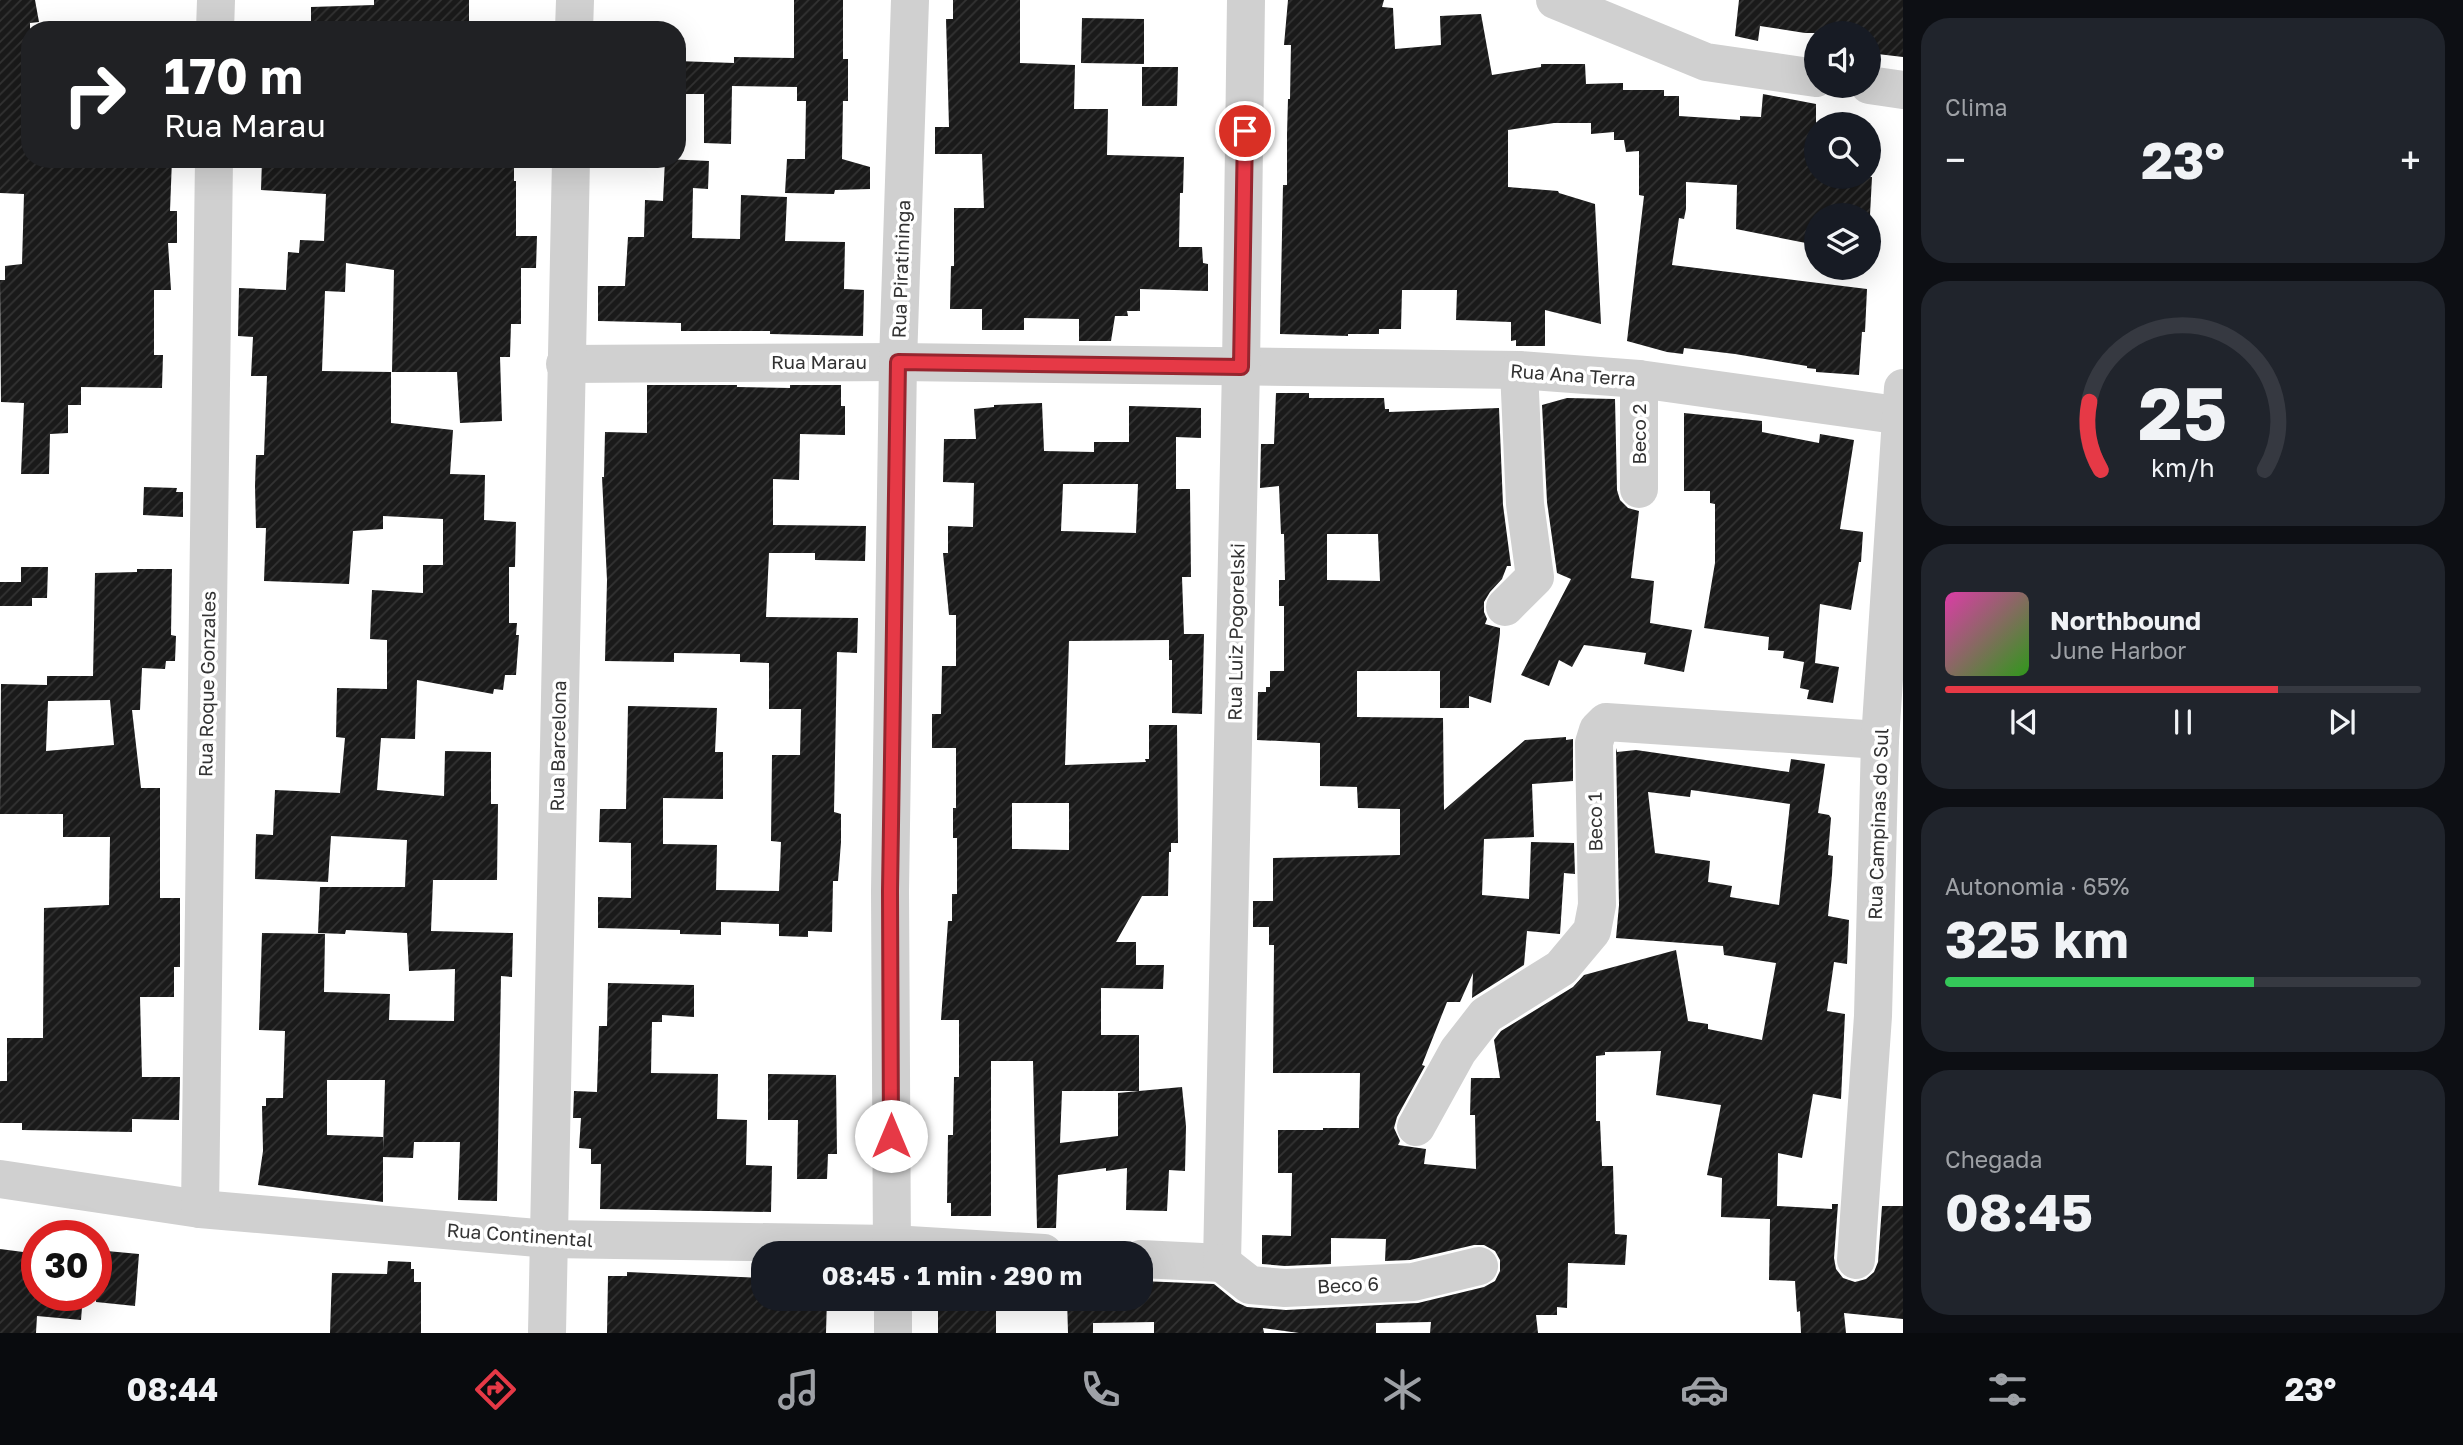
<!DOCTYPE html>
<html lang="pt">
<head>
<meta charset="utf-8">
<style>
  :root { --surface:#171b24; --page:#20242c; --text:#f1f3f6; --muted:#9ea1a6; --line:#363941; --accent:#e63946 }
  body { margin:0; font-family:"Golos Text",sans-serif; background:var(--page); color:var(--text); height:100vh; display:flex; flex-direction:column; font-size:26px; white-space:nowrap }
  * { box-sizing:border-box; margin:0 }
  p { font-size:23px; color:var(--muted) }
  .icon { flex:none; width:38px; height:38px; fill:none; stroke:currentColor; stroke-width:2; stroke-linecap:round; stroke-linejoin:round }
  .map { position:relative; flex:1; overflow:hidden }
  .details { display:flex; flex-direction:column; gap:18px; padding:18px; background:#0d0f14; width:560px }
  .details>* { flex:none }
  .top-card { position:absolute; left:21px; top:21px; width:665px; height:147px; border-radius:28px; box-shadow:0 7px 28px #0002; background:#202124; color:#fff; overflow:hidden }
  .fabs { position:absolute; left:1804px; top:21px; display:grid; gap:14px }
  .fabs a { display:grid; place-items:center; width:77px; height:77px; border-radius:50%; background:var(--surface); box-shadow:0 7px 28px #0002; font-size:35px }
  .speed { position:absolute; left:21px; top:1220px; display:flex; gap:14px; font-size:35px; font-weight:700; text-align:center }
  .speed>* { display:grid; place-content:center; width:91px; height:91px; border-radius:50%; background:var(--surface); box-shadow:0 7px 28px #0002; line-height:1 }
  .speed .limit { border:10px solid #d22; background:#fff; color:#111 }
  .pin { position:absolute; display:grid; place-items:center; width:60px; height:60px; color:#fff; margin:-30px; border:4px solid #fff; border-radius:50%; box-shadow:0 2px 7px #0007 }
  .me { position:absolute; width:77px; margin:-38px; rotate:0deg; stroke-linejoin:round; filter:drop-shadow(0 0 5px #0008) }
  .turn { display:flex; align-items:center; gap:24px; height:147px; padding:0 28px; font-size:32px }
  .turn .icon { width:91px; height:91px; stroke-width:2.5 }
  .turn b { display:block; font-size:49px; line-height:60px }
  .big { font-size:52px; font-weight:700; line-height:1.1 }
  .details .card { flex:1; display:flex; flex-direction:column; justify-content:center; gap:10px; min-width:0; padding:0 24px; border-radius:28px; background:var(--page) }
  .details .dial { align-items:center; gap:0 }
  .dial svg { height:182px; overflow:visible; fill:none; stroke:var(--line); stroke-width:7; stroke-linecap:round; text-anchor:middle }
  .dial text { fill:var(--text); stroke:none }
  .song { display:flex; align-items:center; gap:21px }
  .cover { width:84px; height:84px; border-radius:10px; background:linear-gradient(135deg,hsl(320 70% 55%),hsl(110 70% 35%)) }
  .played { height:7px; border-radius:4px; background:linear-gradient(90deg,var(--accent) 70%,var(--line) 70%) }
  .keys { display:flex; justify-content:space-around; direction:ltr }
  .heat { display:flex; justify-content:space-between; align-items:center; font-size:38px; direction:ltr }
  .charge { height:10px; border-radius:5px; background:linear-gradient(90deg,#34c759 65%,var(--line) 0) }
  .trip { position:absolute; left:751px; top:1241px; width:402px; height:70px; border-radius:28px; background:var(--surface); box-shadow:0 7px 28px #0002; font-weight:700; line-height:70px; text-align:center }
  .dock { display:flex; height:112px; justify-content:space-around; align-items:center; background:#090b0e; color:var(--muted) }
  .dock .icon { width:49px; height:49px }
  .dock .on { color:var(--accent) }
  .dock b { font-size:32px; color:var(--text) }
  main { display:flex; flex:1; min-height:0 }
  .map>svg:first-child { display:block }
  .building { fill:url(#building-hatch); fill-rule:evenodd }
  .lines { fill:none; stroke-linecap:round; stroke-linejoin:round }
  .minor { stroke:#d0d0d0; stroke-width:38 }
  .route-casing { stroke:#96252e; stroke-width:18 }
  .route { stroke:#e63946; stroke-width:12 }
  .labels { text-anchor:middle; stroke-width:7; stroke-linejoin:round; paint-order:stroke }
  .street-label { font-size:19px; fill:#333; stroke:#fff }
</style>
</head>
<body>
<main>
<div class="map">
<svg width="1903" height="1333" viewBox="0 0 1903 1333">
  <defs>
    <pattern id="building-hatch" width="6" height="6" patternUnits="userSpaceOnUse" patternTransform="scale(1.75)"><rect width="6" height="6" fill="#1a1a1a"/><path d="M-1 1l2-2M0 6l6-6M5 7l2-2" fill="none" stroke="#333"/></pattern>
  </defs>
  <rect width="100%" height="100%" fill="#fff"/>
  <g class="building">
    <polygon points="0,0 35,0 39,22 30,23 30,159 107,159 134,162 134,159 172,159 170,211 177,211 177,243 168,243 171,290 154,290 154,355 163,355 162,388 81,387 81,405 68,405 68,433 50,434 49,474 21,474 24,403 1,402 0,280 5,280 5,266 22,264 24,194 0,193"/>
    <polygon points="374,0 469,0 469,30 311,30 311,7 374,5"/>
    <polygon points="794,0 843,0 843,59 848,59 848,101 843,101 842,159 870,167 870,189 835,190 834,194 785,193 787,159 805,159 805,157 806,101 797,101 797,87 732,86 731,144 704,143 704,94 677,94 677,61 734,63 734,57 794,58"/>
    <polygon points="953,0 1020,0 1020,63 1075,65 1074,109 1108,109 1107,155 1184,157 1183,193 1180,193 1179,247 1202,247 1203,263 1208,264 1208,291 1140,289 1140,311 1127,311 1128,316 1115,316 1111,341 1079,341 1079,319 1024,318 1024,330 982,330 982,309 950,309 951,266 954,266 954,208 984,208 982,154 935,154 935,127 949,127 946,19 953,19"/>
    <polygon points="1288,0 1384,0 1382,7 1393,8 1395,49 1441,45 1440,16 1481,14 1492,75 1541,67 1541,64 1585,64 1586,84 1623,83 1623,90 1664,90 1664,96 1679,96 1679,116 1740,120 1740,116 1761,117 1763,94 1816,104 1816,177 1872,177 1870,215 1816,215 1816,245 1736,229 1737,185 1686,182 1686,209 1684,219 1679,218 1672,265 1867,289 1865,332 1862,332 1859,375 1816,372 1816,369 1807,368 1807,366 1735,354 1684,348 1683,354 1667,352 1627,341 1644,196 1639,195 1639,151 1626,152 1624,140 1614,140 1614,132 1591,134 1591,123 1554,123 1508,130 1508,187 1558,191 1559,193 1595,204 1601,324 1545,310 1545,346 1516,346 1516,340 1511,341 1511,322 1456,320 1457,290 1402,290 1401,329 1379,329 1379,334 1348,334 1348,336 1280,334 1283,185 1287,185 1287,134 1288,99 1290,99 1291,45 1284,45"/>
    <polygon points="1739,0 1903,0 1903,57 1869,53 1869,33 1805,33 1760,26 1758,41 1735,36"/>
    <polygon points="1082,18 1144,19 1144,64 1081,63"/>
    <polygon points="1142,67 1178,67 1177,106 1142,106"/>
    <path d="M 262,159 L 514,159 L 514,181 L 516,181 L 516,236 L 537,236 L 536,268 L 521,268 L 521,324 L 511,324 L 510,357 L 500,357 L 502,421 L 460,423 L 457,372 L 392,372 L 394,270 L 346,263 L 345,292 L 325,291 L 322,371 L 391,372 L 391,423 L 453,430 L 450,474 L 485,475 L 484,520 L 516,522 L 515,567 L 509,567 L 509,623 L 517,623 L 516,635 L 519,635 L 516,675 L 505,675 L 503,690 L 494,689 L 493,694 L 417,680 L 415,739 L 381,738 L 377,790 L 444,796 L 445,751 L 491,752 L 491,804 L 498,804 L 497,880 L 433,880 L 431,931 L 513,933 L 512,977 L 501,976 L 497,1201 L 458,1200 L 460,1142 L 414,1142 L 413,1158 L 383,1157 L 383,1202 L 258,1185 L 263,1151 L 262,1106 L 266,1106 L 266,1098 L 283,1098 L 285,1031 L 259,1030 L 262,933 L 325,934 L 324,992 L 390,994 L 389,1020 L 454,1021 L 455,969 L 409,971 L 407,933 L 346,930 L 345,934 L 318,933 L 320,887 L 405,887 L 407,840 L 331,836 L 328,882 L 255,879 L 256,834 L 273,835 L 275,790 L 340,793 L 345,738 L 336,737 L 337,688 L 387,689 L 387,640 L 370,639 L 372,590 L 423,593 L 423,565 L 443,565 L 443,519 L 383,516 L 383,529 L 353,531 L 349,584 L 264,581 L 266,528 L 256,528 L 255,486 L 256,455 L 264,455 L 267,376 L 251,376 L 253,337 L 238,336 L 239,288 L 286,290 L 288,252 L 299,253 L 300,240 L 324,241 L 326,194 L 261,190 ZM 327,1080 L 385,1080 L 383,1150 L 383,1137 L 327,1135 Z"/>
    <polygon points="665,159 709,161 708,189 693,188 692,238 740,239 741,195 787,197 785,241 845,242 844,289 864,290 863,336 770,334 770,331 681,331 681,323 598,321 598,286 625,286 628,237 644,237 645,200 663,201"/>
    <polygon points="647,385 737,385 737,387 790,388 790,385 841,385 841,406 845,406 845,435 800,434 799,480 773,479 773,525 866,526 865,561 815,560 815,553 769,553 766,617 858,618 857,653 837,652 834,812 841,814 841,842 838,881 833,881 832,932 808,931 808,937 779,936 779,924 721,922 721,935 680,934 680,930 598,928 598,897 631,898 631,843 599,842 600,809 626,809 628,706 717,708 715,752 723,752 723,799 663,798 663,844 717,845 716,890 779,891 781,842 771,841 772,755 800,755 801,709 769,709 769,663 740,662 740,654 674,653 674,662 605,661 607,580 602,477 604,477 605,432 647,433"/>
    <path d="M 1276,393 L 1309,393 L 1309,398 L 1384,398 L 1385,409 L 1389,409 L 1389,412 L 1499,408 L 1503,505 L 1511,566 L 1507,566 L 1502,579 L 1490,592 L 1484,602 L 1484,612 L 1487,619 L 1485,624 L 1500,628 L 1500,633 L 1491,703 L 1469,696 L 1469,708 L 1440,708 L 1440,671 L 1357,671 L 1357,717 L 1443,718 L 1444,810 L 1525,740 L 1566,737 L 1566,740 L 1573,739 L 1573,781 L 1532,784 L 1534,837 L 1484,839 L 1482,895 L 1529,899 L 1531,842 L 1574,843 L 1575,874 L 1564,873 L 1560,934 L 1527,931 L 1524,965 L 1472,998 L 1473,973 L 1460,1002 L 1447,1002 L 1422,1065 L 1425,1066 L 1397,1117 L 1394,1128 L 1400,1141 L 1398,1145 L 1426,1149 L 1424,1164 L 1476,1169 L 1475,1115 L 1470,1115 L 1471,1078 L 1500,1078 L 1494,1040 L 1501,1031 L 1573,987 L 1584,975 L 1676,950 L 1688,1021 L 1708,1024 L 1708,1029 L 1762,1040 L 1776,963 L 1724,955 L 1723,946 L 1616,938 L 1619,905 L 1616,748 L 1617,752 L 1636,750 L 1789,772 L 1791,759 L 1825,764 L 1818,813 L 1829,815 L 1831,818 L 1828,855 L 1833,856 L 1832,875 L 1828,916 L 1849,920 L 1847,964 L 1834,962 L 1827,1011 L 1845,1014 L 1841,1099 L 1813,1094 L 1802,1158 L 1778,1153 L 1777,1206 L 1832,1209 L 1832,1204 L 1838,1204 L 1834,1258 L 1836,1269 L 1843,1278 L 1855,1282 L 1866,1279 L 1874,1272 L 1878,1262 L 1882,1206 L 1903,1206 L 1903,1319 L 1844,1313 L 1846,1333 L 1801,1333 L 1800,1311 L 1797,1312 L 1795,1281 L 1769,1280 L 1770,1219 L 1721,1217 L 1722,1178 L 1707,1175 L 1721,1105 L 1656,1095 L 1661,1051 L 1605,1052 L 1605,1055 L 1596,1056 L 1596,1121 L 1600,1121 L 1602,1166 L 1613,1166 L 1615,1234 L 1627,1235 L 1625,1265 L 1568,1263 L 1567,1308 L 1557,1307 L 1557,1315 L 1536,1315 L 1538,1333 L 1430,1333 L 1431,1322 L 1376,1323 L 1376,1333 L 1299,1333 L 1263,1328 L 1264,1333 L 1154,1333 L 1154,1322 L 1093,1323 L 1093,1333 L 1068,1333 L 1067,1298 L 1141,1298 L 1141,1281 L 1214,1284 L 1236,1302 L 1247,1307 L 1286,1310 L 1418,1303 L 1484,1287 L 1495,1281 L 1500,1271 L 1500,1260 L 1495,1251 L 1484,1245 L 1474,1245 L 1410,1260 L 1385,1261 L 1386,1239 L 1331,1238 L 1331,1264 L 1285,1266 L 1262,1264 L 1262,1235 L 1291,1236 L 1292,1173 L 1278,1173 L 1278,1130 L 1323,1130 L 1323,1128 L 1359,1128 L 1360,1073 L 1273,1073 L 1274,945 L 1269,945 L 1269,927 L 1253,927 L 1253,901 L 1273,901 L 1273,858 L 1400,855 L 1400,809 L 1358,808 L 1357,787 L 1320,786 L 1320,743 L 1257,740 L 1258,692 L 1266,692 L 1266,687 L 1270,687 L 1270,671 L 1284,671 L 1284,606 L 1279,606 L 1279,580 L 1285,580 L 1284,534 L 1281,534 L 1279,486 L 1260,488 L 1261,444 L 1274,444 ZM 1327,534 L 1378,534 L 1380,581 L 1327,580 ZM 1691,790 L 1790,804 L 1779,905 L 1730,897 L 1732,886 L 1708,882 L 1710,861 L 1655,853 L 1648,792 L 1690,797 Z"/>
    <polygon points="1567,398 1615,399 1617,490 1620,500 1628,508 1639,511 1631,578 1654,581 1650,623 1692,630 1684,672 1644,664 1646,653 1584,645 1572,667 1559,660 1549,686 1521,675 1571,579 1557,573 1547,502 1542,405"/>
    <path d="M 1042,403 L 1044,451 L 1094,452 L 1094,442 L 1129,442 L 1129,406 L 1201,408 L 1201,438 L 1176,437 L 1176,489 L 1190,489 L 1191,577 L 1182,577 L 1184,634 L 1204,634 L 1202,714 L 1172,713 L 1172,660 L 1169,660 L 1169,640 L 1069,641 L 1065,765 L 1146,762 L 1145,759 L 1149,759 L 1149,725 L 1177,725 L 1178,843 L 1171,843 L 1171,852 L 1169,852 L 1168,896 L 1142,896 L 1116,942 L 1136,942 L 1136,965 L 1164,965 L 1163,989 L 1101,988 L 1101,1035 L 1139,1035 L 1139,1091 L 1182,1087 L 1186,1126 L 1185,1171 L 1169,1170 L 1167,1211 L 1126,1210 L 1127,1168 L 1106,1171 L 1106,1168 L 1058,1175 L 1056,1228 L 1037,1228 L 1033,1061 L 991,1061 L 991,1216 L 951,1216 L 951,1203 L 947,1203 L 948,1135 L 953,1135 L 954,1077 L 959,1077 L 959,1020 L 941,1020 L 948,921 L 952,921 L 952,894 L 957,894 L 957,838 L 953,838 L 953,808 L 956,808 L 956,748 L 932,748 L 932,714 L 941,714 L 942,666 L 956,666 L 956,615 L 949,615 L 943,553 L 948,553 L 948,526 L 973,527 L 974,483 L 943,482 L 944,439 L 976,439 L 974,409 L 994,407 L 994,405 ZM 1138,484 L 1136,533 L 1061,531 L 1063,484 ZM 1012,803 L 1069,803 L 1069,850 L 1012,849 ZM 1062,1091 L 1139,1091 L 1118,1093 L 1118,1136 L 1060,1143 Z"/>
    <polygon points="1684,413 1762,421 1762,432 1819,443 1820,434 1854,440 1840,529 1863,532 1861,562 1859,562 1851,610 1820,604 1815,663 1839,667 1833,703 1807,699 1809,690 1800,688 1804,662 1783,658 1784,651 1768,650 1769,637 1704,628 1715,563 1715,504 1710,503 1710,491 1684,491"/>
    <polygon points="144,487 177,488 176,492 183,492 183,517 143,515"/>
    <polygon points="21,567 48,567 47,598 32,598 32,606 0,606 0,582 21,582"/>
    <path d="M 137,569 L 172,569 L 171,635 L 176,636 L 175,661 L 166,661 L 165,669 L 142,668 L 140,710 L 132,710 L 141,788 L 160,788 L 160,898 L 180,898 L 180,967 L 174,967 L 174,997 L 140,997 L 142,1077 L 180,1077 L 179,1120 L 132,1119 L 132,1132 L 22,1130 L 22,1123 L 0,1123 L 0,1081 L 7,1081 L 7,1038 L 43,1038 L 44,908 L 109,905 L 110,837 L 63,837 L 63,814 L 0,814 L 1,684 L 47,685 L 47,676 L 93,676 L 95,573 L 137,572 ZM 110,700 L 114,745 L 46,751 L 48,701 Z"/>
    <polygon points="608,983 694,985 694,1017 662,1015 662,1022 652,1022 651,1073 718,1074 717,1119 747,1120 746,1165 772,1166 771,1212 600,1209 601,1164 591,1164 591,1149 579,1148 581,1118 573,1118 574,1091 597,1092 599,1026 607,1026"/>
    <polygon points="768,1074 836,1075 837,1154 828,1154 827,1179 797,1179 798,1120 768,1120"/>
    <polygon points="0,1249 31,1253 29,1268 37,1268 37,1295 83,1295 81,1320 37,1316 36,1333 0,1333"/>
    <polygon points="96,1250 139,1254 135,1306 96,1302"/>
    <polygon points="388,1261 411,1262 411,1269 414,1269 414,1282 421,1282 421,1333 330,1333 332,1273 387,1274"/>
    <polygon points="627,1272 763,1278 763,1298 827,1298 826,1333 607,1333 608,1276 627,1276"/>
    <rect x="938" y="1298" width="58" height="35"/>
  </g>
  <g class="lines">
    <g class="minor">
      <polyline points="1555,0 1706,62 1816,78"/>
      <polyline points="215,30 216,0"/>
      <polyline points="574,30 575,0"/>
      <polyline points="1869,85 1903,90"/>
      <polyline points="565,364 898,362 1519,370 1639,379 1903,416"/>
      <polyline points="1639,379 1639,489"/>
      <polyline points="1505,607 1535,577 1525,504 1519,370"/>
      <polyline points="1416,1127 1458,1051 1486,1015 1561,968 1592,931 1597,905 1594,743 1598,730 1606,722 1880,740"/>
      <polyline points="0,1179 200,1209 549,1239 892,1244 1044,1253"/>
      <polyline points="200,1209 214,159"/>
      <polyline points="892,1253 890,891 898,362 910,0"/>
      <polyline points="1141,1259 1222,1263"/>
      <polyline points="1856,1260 1873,1016 1880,740 1903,388"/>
      <polyline points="1222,1263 1241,367 1246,0"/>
      <polyline points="1222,1263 1250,1285 1285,1288 1413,1282 1479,1266"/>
      <polyline points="893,1298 893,1333"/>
      <polyline points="547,1333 571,159"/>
    </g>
  </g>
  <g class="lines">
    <defs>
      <polyline id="route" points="891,1136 890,891 898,362 1241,367 1245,131"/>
    </defs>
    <use href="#route" class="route-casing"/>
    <use href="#route" class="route"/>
  </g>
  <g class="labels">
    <g class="street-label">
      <text transform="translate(901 269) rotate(-88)" y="7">Rua Piratininga</text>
      <text x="819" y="369">Rua Marau</text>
      <text transform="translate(1573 375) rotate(4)" y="7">Rua Ana Terra</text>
      <text transform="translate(1639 434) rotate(-90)" y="7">Beco 2</text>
      <text transform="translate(1236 632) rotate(-89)" y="7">Rua Luiz Pogorelski</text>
      <text transform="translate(207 684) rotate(-89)" y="7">Rua Roque Gonzales</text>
      <text transform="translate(558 746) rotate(-89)" y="7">Rua Barcelona</text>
      <text transform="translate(1595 822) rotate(-91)" y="7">Beco 1</text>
      <text transform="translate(1878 824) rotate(-88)" y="7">Rua Campinas do Sul</text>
      <text transform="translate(520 1235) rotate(4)" y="7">Rua Continental</text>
      <text transform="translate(1348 1285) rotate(-3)" y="7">Beco 6</text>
    </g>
  </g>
</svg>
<div class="fabs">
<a><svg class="icon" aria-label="sound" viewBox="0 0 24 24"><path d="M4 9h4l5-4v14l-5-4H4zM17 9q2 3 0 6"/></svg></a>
<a><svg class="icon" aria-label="search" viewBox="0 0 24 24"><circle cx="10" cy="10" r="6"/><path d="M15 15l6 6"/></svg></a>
<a><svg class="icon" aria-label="layers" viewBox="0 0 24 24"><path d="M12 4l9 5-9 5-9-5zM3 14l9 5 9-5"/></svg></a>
</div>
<div class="speed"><div class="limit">30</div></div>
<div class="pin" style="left:1245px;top:131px;background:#d93025"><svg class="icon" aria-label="arrive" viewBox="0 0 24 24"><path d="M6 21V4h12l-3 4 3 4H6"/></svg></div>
<svg class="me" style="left:891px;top:1136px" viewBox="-20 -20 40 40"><circle r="19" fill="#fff"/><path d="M0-13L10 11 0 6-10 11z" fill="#e63946"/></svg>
<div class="trip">08:45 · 1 min · 290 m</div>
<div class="top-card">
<div class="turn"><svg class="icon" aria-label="right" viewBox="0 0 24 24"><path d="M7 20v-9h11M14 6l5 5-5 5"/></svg><div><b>170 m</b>Rua Marau</div></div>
</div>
</div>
<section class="details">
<div class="card"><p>Clima</p>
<div class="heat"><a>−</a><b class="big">23°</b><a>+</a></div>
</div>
<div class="card dial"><svg viewBox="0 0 100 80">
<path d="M14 69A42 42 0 1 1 86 69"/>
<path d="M14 69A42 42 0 0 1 9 39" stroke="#e63946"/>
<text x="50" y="56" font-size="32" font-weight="700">25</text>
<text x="50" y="72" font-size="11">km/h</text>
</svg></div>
<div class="card">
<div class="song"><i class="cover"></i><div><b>Northbound</b><p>June Harbor</p></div></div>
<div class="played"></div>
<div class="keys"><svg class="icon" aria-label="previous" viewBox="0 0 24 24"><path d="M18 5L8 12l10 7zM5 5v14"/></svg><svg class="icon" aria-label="pause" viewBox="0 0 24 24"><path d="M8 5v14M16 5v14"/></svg><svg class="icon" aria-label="next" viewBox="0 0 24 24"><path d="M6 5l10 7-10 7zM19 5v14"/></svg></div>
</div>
<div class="card"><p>Autonomia · 65%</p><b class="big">325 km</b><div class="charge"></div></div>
<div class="card"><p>Chegada</p><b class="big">08:45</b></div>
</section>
</main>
<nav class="dock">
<b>08:44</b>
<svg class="icon on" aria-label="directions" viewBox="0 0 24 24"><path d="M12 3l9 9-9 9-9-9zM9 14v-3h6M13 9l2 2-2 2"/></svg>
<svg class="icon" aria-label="music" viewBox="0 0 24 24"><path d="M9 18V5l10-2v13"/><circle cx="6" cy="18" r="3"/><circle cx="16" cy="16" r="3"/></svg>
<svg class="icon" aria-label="phone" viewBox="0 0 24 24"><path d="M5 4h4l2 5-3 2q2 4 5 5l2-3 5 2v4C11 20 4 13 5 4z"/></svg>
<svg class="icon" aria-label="climate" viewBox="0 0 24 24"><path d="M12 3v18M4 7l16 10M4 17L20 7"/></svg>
<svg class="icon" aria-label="car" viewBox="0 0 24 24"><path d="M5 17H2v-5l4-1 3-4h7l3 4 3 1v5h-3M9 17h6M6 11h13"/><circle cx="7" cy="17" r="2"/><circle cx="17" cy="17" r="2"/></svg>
<svg class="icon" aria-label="filters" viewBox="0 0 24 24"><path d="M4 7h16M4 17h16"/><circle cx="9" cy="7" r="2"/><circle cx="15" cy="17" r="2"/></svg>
<b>23°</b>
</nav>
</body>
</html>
